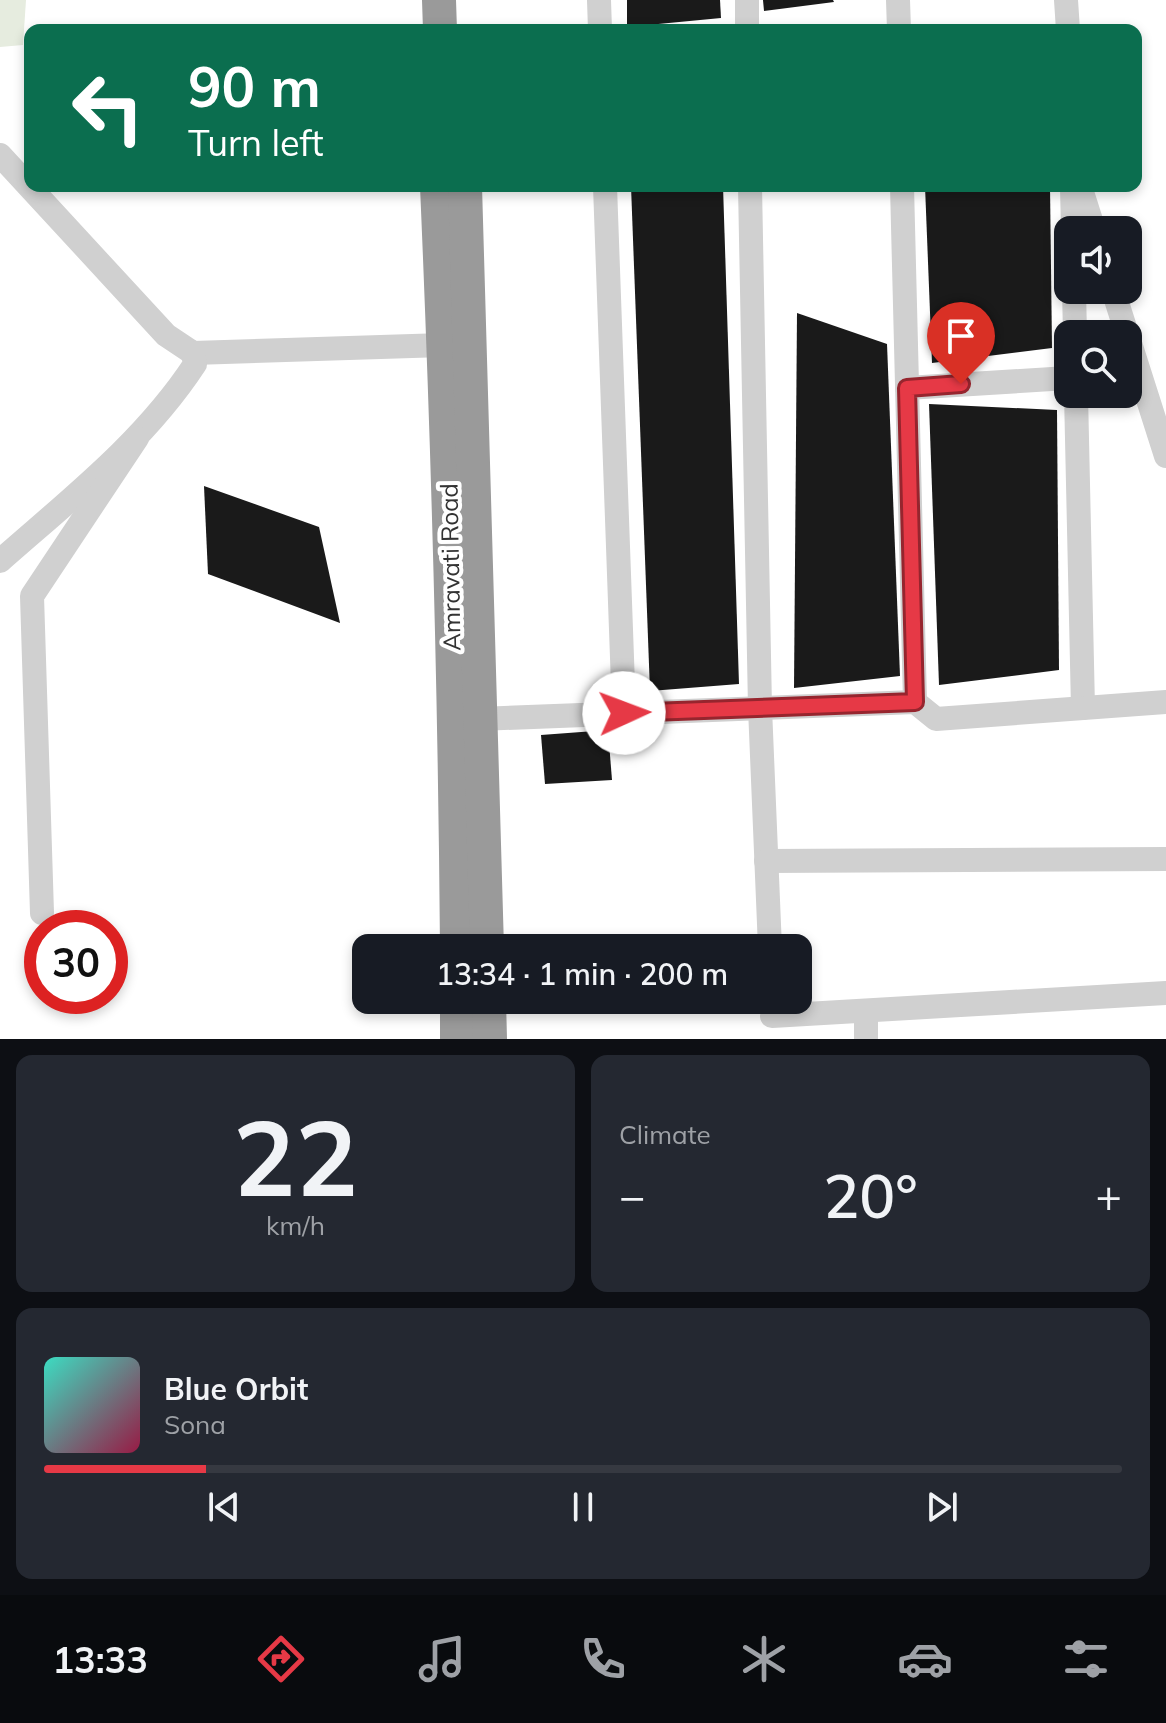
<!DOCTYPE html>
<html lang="en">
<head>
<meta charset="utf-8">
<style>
  :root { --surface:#171b24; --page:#242831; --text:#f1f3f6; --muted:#9ea1a6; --line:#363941; --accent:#e63946 }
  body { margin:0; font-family:Mulish,sans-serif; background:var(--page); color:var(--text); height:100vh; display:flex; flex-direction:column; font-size:30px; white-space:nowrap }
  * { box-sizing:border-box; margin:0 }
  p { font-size:26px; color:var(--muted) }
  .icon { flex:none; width:44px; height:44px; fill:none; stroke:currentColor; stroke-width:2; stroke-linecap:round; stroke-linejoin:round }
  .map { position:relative; height:1039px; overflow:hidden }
  .details { display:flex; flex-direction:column; gap:16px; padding:16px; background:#0d0f14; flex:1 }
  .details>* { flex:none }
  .hud { position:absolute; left:24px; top:24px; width:1118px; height:168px; border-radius:16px; box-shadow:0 4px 12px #0003; background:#0b6e4f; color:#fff; overflow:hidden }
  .buttons { position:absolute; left:1054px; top:216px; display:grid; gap:16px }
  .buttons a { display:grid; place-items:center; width:88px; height:88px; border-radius:16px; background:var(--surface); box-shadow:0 4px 12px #0003; font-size:40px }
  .speed { position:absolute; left:24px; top:910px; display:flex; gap:16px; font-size:40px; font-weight:700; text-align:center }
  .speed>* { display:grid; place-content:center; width:104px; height:104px; border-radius:50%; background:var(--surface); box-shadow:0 4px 12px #0003; line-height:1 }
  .speed .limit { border:12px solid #d22; background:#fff; color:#111 }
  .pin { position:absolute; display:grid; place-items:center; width:68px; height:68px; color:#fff; margin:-82px -34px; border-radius:50% 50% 50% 0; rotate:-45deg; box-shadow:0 0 8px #0007 }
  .pin .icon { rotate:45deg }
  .me { position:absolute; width:88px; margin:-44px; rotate:88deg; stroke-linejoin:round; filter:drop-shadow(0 0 6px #0008) }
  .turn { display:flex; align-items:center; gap:28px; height:168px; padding:0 32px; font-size:36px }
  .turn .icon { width:104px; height:104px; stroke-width:2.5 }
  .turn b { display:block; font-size:56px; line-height:68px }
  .big { font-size:60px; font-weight:600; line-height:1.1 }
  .details .card { flex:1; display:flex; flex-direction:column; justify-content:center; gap:12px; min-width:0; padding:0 28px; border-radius:16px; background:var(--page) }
  .details .dial { align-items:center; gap:0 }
  .dial b { font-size:104px; line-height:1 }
  .song { display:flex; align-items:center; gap:24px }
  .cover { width:96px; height:96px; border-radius:12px; background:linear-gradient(135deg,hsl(170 70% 55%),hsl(340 70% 35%)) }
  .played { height:8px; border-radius:4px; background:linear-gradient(90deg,var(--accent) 15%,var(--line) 15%) }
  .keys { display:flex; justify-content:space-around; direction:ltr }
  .heat { display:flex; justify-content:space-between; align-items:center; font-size:44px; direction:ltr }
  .details .tiles { flex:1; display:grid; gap:16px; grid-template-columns:1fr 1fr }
  .card:last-child { grid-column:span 2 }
  .trip { position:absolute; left:352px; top:934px; width:460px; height:80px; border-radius:16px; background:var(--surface); box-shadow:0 4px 12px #0003; font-weight:600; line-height:80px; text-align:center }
  .dock { display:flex; height:128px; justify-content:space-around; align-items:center; background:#090b0e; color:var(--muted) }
  .dock .icon { width:56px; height:56px }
  .dock .active { color:var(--accent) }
  .dock b { font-size:36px; color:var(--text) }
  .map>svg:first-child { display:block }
  .green { fill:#e6ecdf }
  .building { fill:#1a1a1a }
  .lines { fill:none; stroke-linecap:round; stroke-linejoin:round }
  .minor { stroke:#d0d0d0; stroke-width:24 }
  .highway { stroke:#9a9a9a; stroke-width:34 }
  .route-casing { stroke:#96252e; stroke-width:20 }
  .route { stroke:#e63946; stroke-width:14 }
  .labels { text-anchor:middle; stroke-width:8; stroke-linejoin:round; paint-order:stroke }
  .street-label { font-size:24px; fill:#333; stroke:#fff }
</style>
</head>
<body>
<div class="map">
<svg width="1166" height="1039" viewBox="0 0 1166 1039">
  <rect width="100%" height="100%" fill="#fff"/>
  <polygon class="green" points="0,0 26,0 23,45 0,47"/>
  <g class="building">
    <polygon points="627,0 720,0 721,18 627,27"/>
    <polygon points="763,0 833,0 834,2 764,11"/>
    <polygon points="631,186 723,186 739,684 650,691"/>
    <polygon points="925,186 1050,186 1052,348 932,363"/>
    <polygon points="797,313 887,344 900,676 794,688"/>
    <polygon points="929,404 1057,410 1059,670 939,685"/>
    <polygon points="204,486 319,527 340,623 208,574"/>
    <polygon points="608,730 612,780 545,784 541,735"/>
  </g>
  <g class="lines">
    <g class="minor">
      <polyline points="599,0 600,30"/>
      <polyline points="747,0 747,30"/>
      <polyline points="898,0 899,30"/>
      <polyline points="1066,0 1068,30"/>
      <polyline points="0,155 166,335 193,353 444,345"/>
      <polyline points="605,186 624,713"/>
      <polyline points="750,186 760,708 770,948"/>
      <polyline points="902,186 915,702"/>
      <polyline points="1080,186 1094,230"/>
      <polyline points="1072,188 1073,230"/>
      <polyline points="1074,290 1075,334"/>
      <polyline points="1113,290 1127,334"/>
      <polyline points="1128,337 1166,456"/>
      <polyline points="907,388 1068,378"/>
      <polyline points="1076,394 1083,708"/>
      <path d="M 0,561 C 69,500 144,442 195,364 L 193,353"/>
      <polyline points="479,719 915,702 936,719 1166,702"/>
      <polyline points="766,861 1166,859"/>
      <polyline points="42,913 32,596 137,438"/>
      <polyline points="772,1016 1166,993"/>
      <polyline points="866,1039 866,1011"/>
    </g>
    <g class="highway">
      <polyline points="439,0 440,30"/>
      <path d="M 437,186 C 448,440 455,694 457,948"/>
      <polyline points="465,186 487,948"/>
      <polyline points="457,1000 457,1039"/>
      <polyline points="489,1000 490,1039"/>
    </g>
  </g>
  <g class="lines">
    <defs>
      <polyline id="route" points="624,713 915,702 907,388 961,384"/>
    </defs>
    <use href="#route" class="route-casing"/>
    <use href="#route" class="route"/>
  </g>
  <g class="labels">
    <g class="street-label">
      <text transform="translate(451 567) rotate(-91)" y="8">Amravati Road</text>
    </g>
  </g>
</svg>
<div class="buttons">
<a><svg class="icon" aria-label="sound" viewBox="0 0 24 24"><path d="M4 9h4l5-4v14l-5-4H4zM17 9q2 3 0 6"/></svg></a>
<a><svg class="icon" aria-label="search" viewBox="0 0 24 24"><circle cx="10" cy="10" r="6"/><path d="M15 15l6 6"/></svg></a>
</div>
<div class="speed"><div class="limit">30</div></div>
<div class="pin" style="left:961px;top:384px;background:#d93025"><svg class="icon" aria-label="arrive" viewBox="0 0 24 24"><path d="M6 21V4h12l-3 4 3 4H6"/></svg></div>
<svg class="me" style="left:624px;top:713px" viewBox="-20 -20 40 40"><circle r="19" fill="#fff"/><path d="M0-13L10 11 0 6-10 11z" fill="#e63946"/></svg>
<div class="trip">13:34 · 1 min · 200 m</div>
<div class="hud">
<div class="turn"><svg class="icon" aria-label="left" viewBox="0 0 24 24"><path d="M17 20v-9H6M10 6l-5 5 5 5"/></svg><div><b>90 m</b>Turn left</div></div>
</div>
</div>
<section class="details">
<div class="tiles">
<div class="card dial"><b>22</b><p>km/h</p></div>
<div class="card"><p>Climate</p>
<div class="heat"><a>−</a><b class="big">20°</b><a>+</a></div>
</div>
<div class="card">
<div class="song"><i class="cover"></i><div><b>Blue Orbit</b><p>Sona</p></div></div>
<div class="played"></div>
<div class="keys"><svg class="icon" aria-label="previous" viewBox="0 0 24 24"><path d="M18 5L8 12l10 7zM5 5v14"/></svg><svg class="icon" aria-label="pause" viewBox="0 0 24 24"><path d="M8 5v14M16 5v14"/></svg><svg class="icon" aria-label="next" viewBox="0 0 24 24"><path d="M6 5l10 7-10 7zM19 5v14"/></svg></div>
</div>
</div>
</section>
<nav class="dock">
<b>13:33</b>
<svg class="icon active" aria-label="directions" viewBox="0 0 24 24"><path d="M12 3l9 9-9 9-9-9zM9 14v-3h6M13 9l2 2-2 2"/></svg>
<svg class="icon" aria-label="music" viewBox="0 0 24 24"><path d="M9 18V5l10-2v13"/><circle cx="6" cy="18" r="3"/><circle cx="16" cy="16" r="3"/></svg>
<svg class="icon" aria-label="phone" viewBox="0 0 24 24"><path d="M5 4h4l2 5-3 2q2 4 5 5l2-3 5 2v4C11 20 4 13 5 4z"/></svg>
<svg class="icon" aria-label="climate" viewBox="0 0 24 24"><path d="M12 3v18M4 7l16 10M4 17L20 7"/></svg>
<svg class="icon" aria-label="car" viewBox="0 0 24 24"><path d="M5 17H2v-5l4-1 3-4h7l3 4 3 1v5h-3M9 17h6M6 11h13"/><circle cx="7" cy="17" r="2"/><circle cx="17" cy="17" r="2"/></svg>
<svg class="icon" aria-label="filters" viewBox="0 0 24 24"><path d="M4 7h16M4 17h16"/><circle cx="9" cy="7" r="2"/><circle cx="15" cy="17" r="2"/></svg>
</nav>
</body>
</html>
